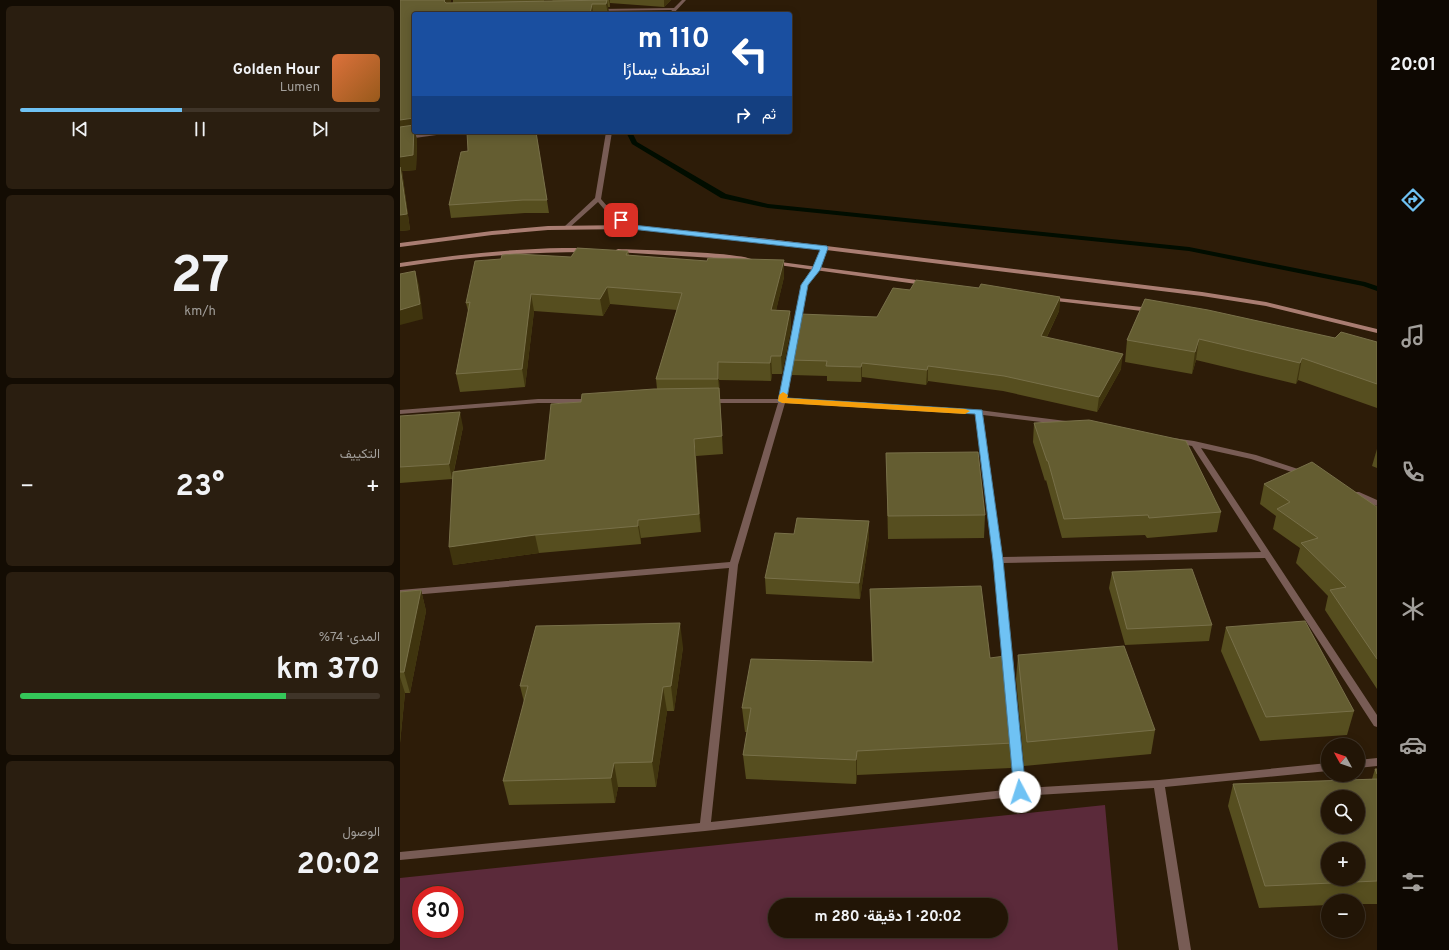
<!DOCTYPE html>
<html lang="ar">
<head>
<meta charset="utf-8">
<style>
  :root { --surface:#221506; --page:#2a1e10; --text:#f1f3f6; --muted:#a29f9b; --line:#3f3428; --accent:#6fc2f4 }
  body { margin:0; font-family:Overpass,Vazirmatn,sans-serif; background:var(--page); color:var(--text); direction:rtl; height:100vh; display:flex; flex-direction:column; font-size:15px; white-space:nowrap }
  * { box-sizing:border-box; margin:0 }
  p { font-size:13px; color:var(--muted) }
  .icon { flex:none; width:22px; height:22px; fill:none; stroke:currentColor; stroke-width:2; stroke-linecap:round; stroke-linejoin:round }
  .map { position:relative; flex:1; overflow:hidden; direction:ltr }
  .panel { display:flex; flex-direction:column; gap:6px; padding:6px; background:#130c03; width:400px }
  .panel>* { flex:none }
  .top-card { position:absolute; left:12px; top:12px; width:380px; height:122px; border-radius:4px; box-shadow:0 2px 10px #0003,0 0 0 1px var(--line); direction:rtl; background:#1a4fa0; color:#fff; overflow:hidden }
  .needle { width:26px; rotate:310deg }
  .tools { position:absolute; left:921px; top:738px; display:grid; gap:8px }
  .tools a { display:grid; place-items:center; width:44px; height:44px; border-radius:50%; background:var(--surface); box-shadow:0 2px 10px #0003,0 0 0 1px var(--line); font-size:20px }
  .speed { position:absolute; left:12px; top:886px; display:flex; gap:8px; font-size:20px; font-weight:700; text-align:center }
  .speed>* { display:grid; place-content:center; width:52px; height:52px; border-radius:50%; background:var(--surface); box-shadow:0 2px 10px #0003,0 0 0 1px var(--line); line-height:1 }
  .speed .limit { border:6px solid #d22; background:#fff; color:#111 }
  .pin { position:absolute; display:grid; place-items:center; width:34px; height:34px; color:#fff; margin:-17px; border-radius:8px; box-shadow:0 2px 6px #0006 }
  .me { position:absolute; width:44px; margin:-22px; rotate:355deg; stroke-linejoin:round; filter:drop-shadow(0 0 3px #0008) }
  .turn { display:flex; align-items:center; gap:14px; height:84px; padding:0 16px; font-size:18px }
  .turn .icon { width:52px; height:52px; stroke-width:2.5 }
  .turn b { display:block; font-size:28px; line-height:34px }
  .then { display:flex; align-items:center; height:38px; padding:0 16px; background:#0003; gap:8px; font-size:15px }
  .big { font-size:30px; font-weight:700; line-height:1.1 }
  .panel .tile { flex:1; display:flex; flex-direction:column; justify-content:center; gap:6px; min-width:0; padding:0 14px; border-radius:6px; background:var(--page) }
  .panel .dial { align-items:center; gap:0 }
  .dial b { font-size:52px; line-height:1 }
  .song { display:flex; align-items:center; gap:12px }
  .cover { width:48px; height:48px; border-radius:6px; background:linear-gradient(135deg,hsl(20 70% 55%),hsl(30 70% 35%)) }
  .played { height:4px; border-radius:2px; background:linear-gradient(90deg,var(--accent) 45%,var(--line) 45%) }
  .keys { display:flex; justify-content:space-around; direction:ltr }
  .heat { display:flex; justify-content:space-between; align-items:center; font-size:22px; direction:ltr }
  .charge { height:6px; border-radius:3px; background:linear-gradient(90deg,#34c759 74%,var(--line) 0) }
  .trip { position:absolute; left:368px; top:898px; width:240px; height:40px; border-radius:20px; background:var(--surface); box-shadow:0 2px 10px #0003,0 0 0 1px var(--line); font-weight:700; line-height:40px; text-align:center; direction:rtl }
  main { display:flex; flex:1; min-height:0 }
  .tabs { display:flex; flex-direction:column; width:72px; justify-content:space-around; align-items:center; background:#0e0802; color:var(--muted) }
  .tabs .icon { width:28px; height:28px }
  .tabs .current { color:var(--accent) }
  .tabs b { font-size:18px; color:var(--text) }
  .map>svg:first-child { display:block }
  .green { fill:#5b2a3a; fill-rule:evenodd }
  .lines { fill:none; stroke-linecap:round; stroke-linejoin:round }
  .stream { fill:#010d00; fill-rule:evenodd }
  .street { fill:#785c55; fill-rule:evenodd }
  .secondary { fill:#a97d72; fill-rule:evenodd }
  .wall { fill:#564e1f }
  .shaded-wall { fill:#3f340e }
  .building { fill:#645d31; stroke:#787049; fill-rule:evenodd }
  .route { fill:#6fc2f4; stroke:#487e9f }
  .slow { fill:#f59e0b }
</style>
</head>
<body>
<main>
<nav class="tabs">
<b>20:01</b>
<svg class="icon current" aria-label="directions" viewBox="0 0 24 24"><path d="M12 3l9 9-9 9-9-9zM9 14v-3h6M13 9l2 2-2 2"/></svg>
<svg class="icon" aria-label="music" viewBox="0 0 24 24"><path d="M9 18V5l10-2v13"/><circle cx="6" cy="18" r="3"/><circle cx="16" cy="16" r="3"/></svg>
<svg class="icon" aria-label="phone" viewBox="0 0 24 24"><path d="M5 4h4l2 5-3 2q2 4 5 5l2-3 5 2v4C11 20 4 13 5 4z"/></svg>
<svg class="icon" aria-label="climate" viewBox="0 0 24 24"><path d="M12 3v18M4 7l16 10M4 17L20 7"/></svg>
<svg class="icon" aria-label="car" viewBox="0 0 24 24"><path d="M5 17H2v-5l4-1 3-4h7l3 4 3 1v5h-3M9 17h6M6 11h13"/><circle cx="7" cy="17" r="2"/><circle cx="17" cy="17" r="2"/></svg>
<svg class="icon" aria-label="filters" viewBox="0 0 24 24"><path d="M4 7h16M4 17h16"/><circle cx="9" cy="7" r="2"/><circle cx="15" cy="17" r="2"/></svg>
</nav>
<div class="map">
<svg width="977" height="950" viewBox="0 0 977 950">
  <rect width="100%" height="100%" fill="#2d1c08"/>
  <path class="green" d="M 705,805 L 718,950 L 0,950 L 0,878 ZM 21,895 L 55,895 L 55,929 L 21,929 ZM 375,905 L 601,905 L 601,931 L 375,931 Z"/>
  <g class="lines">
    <polygon class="stream" points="226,132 232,132 237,142 326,194 368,204 789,247 965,282 977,286 977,291 963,286 789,251 368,208 321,198 232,144"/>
    <g class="street">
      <polygon points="282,0 286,0 273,14 270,13 272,10 199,11 197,10 199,9 274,8"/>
      <polygon points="34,132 60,132 57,134 44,134 0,140 0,136"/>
      <polygon points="206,132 212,132 201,199 213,213 234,227 231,229 229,228 209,215 198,202 169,228 165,228 165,226 195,198"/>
      <path d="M 424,246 L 427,248 L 419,270 L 407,285 L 386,399 L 579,410 L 666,421 L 670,423 L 666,425 L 583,415 L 602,557 L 861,552 L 792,446 L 773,442 L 772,440 L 773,438 L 794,441 L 856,455 L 907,472 L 908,474 L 904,476 L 851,459 L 801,448 L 977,715 L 977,727 L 974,726 L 865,558 L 603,563 L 625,788 L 759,780 L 928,763 L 928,771 L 765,787 L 791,950 L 779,950 L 754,788 L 620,796 L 305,831 L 0,860 L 0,852 L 300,823 L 329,568 L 0,596 L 0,590 L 330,562 L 378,403 L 310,403 L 306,401 L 310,399 L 379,399 L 401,285 L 413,270 L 421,248 ZM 385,403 L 575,414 L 594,560 L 614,789 L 311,822 L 338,565 Z"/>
      <polygon points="138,399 191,399 195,401 191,403 138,403 0,414 0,410"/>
      <polygon points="953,492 959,492 977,500 977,506 953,496 952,494"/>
      <polygon points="977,758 977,766 958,768 958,760"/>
    </g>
    <g class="secondary">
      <polygon points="231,225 369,239 802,292 866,302 977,329 977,333 866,306 802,296 369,243 231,229 148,230 92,235 0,247 0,243 92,231 148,226"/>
      <path d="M 163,248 L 186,248 L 189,250 L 186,252 C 123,252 62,257 0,267 L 0,263 C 54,255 108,249 163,248 Z"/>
      <path d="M 218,249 C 239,250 342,252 353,260 L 350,262 L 330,259 L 216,252 L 216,250 Z"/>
      <polygon points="373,261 524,281 527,283 524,285 371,264 370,263"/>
      <polygon points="649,297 751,308 754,310 751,312 647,300 646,299"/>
    </g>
  </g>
  <g class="wall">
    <polygon points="0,0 51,0 50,3 53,3 53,0 271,0 264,7 210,3 210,7 208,7 208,14 14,14 14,132 17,132 15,133 17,139 16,170 2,171 10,230 0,231"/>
    <polygon points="136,132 149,213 125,213 51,218 49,205 68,151"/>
    <polygon points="228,251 229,255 384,277 376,310 390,311 391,328 382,374 372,374 371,381 319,380 323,454 296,456 301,532 241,538 241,544 139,553 53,565 52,479 0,483 0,416 63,427 54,471 145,460 181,402 257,389 256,379 277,310 210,304 203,316 134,311 125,387 60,392 56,374 68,311 66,303 171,257"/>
    <polygon points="579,288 660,297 659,311 647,337 721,369 697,412 603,391 528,381 526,385 462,377 461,382 427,381 427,376 392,375 391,360 477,317 510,290"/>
    <polygon points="745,299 935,338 977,342 977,408 898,380 896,384 796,360 792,374 725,362 727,340"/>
    <polygon points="634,423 821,512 817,532 747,538 745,535 662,538 646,480 645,481 633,442"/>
    <polygon points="977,449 977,468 972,466"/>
    <polygon points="486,453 585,515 584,538 488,539"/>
    <polygon points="864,484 977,507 977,689 925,610 928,596 896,563 900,548 873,529 876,516 860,504"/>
    <polygon points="469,521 469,537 460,599 366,594 365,578 394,534"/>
    <polygon points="712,572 812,625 809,641 725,645 709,588"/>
    <polygon points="470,589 590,658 613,743 611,768 457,775 456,784 346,779 343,755 347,732 345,732 342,708 472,662"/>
    <polygon points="21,590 26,611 10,693 5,693 0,743 0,592"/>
    <polygon points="826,627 954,711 947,735 860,741 821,651"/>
    <polygon points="283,647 274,711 267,711 256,787 218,787 215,803 109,805 103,781 124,702 120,686"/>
    <polygon points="618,655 755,730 751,754 624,766 616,679"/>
    <polygon points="975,769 977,769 977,904 958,904 958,901 928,901 928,905 859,908 828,806 833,784 972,779"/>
  </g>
  <g class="shaded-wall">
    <polygon points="45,0 51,0 47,14 44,1"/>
    <polygon points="144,0 153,0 145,8"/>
    <polygon points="207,0 209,12 208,14 206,4"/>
    <polygon points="209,0 210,0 210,7"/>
    <polygon points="264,0 271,0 264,7"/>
    <polygon points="192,4 193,14 190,14"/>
    <polygon points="14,106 14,132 17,132 15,133 17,139 16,170 2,171 10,230 0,231 0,120"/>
    <polygon points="384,260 384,277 372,328 371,310"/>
    <polygon points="15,271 19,285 23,319 0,325 0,310"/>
    <polygon points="207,287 210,304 203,316 200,299"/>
    <polygon points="131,294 134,311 125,387 122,369"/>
    <polygon points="660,297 659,311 640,351 641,336"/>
    <polygon points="390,311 391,328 382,374 381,356"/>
    <polygon points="799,339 796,360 792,374 795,352"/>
    <polygon points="723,354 721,369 697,412 699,397"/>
    <polygon points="371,356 372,374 371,381 370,363"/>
    <polygon points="902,358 898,380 896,384 900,363"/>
    <polygon points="318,362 320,398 318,379"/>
    <polygon points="462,363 462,377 461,382 461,367"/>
    <polygon points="528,366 528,381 526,385 527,370"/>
    <polygon points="60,412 63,427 52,479 49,464"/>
    <polygon points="294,439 296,456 301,532 299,514"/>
    <polygon points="238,520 241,538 241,544 238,526"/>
    <polygon points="469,521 469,537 460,599 459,583"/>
    <polygon points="135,535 139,553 53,565 49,547"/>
    <polygon points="21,590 26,611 10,693 4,672"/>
    <polygon points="280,623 283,647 274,711 271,686"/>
    <polygon points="0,677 5,693 0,743"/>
    <polygon points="263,687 267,711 256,787 252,762"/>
    <polygon points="457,751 457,775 456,784 456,760"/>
    <polygon points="214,763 218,787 215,803 211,778"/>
  </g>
  <g class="building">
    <polygon points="0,0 45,0 44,1 46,3 207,0 206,4 192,4 190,14 14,14 14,118 0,120"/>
    <polygon points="14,125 13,155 0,157 0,127"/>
    <polygon points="67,132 136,132 147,200 123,200 49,205 61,152 68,151"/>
    <polygon points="0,167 7,214 0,215"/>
    <polygon points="177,248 228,251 226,255 307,261 308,258 384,260 371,310 390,311 381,356 371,356 370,363 318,362 318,379 256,379 282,293 207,287 200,299 131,294 122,369 56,374 70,302 66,303 75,261 101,259 102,255 117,254 171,257"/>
    <polygon points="15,271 20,304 0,310 0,274"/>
    <polygon points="516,280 579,288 581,284 660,297 641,336 723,354 699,397 604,376 528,366 527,370 462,363 461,367 426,366 427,361 391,360 400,314 477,317 493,288 510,290"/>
    <polygon points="745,299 808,310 935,338 941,332 977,342 977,384 902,358 900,363 799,339 795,352 727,340"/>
    <polygon points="319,388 322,436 294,439 299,514 238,520 238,526 135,535 49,547 53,472 145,460 151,404 181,402 182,394 254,389"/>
    <polygon points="60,412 49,464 0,467 0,416"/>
    <polygon points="689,420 786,441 821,512 749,518 748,515 664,519 648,461 647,461 634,423"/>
    <polygon points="578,452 585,515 488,516 486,453"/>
    <polygon points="912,462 977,507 977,659 930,590 946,587 901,543 918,538 877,509 890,502 864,484"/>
    <polygon points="397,518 469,521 459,583 365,578 375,533 394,534"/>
    <polygon points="792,569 812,625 727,629 712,572"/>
    <polygon points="581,586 590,658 605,656 613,743 457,751 456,760 343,755 351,708 342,708 351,659 473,662 470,589"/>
    <polygon points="21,590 4,672 0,672 0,592"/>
    <polygon points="905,621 954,711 866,717 826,627"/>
    <polygon points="280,623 271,686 263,687 252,762 214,763 211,778 103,781 128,686 120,686 136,626"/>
    <polygon points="724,646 755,730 627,742 618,655"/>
    <polygon points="975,769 977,769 977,774"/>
    <path d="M 977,779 L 977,881 L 865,886 L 833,784 ZM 928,797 L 958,797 L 958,827 L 928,827 ZM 928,849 L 958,849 L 958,879 L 928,879 Z"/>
  </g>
  <polygon class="route" points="221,218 233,225 427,246 428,248 420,270 408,285 387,398 582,410 603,560 626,792 625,795 620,797 616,795 614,792 593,560 575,414 379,402 378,401 401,285 412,269 420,250 231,229 219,222 218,220"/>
  <polygon class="slow" points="383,392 388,395 387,398 565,409 570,411 565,414 382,403 378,401 379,395"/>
</svg>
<div class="tools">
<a><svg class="needle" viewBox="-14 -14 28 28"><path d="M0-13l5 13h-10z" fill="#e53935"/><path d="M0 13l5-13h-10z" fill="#a29f9b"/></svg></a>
<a><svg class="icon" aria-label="search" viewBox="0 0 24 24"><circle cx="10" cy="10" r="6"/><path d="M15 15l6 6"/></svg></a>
<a>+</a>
<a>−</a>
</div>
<div class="speed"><div class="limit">30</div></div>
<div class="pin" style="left:221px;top:220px;background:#d93025"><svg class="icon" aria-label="arrive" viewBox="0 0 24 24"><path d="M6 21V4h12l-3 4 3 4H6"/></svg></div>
<svg class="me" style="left:620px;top:792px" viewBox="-20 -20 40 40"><circle r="19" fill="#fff"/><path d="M0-13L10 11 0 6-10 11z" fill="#6fc2f4"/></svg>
<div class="trip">20:02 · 1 دقيقة · 280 m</div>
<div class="top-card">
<div class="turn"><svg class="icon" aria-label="left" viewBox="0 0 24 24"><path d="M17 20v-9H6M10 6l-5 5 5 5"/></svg><div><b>110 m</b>انعطف يسارًا</div></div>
<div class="then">ثم<svg class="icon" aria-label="right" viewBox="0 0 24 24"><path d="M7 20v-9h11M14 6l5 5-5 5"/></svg></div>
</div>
</div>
<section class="panel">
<div class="tile">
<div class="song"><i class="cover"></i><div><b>Golden Hour</b><p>Lumen</p></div></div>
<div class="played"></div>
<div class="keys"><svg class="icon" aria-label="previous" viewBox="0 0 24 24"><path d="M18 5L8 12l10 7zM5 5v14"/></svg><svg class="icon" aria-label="pause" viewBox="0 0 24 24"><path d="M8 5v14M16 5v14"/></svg><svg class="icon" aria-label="next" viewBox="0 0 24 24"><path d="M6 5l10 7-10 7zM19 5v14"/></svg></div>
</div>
<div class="tile dial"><b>27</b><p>km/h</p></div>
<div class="tile"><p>التكييف</p>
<div class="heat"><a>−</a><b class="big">23°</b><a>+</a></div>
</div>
<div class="tile"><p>المدى · 74%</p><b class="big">370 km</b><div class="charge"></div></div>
<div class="tile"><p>الوصول</p><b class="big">20:02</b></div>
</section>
</main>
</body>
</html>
